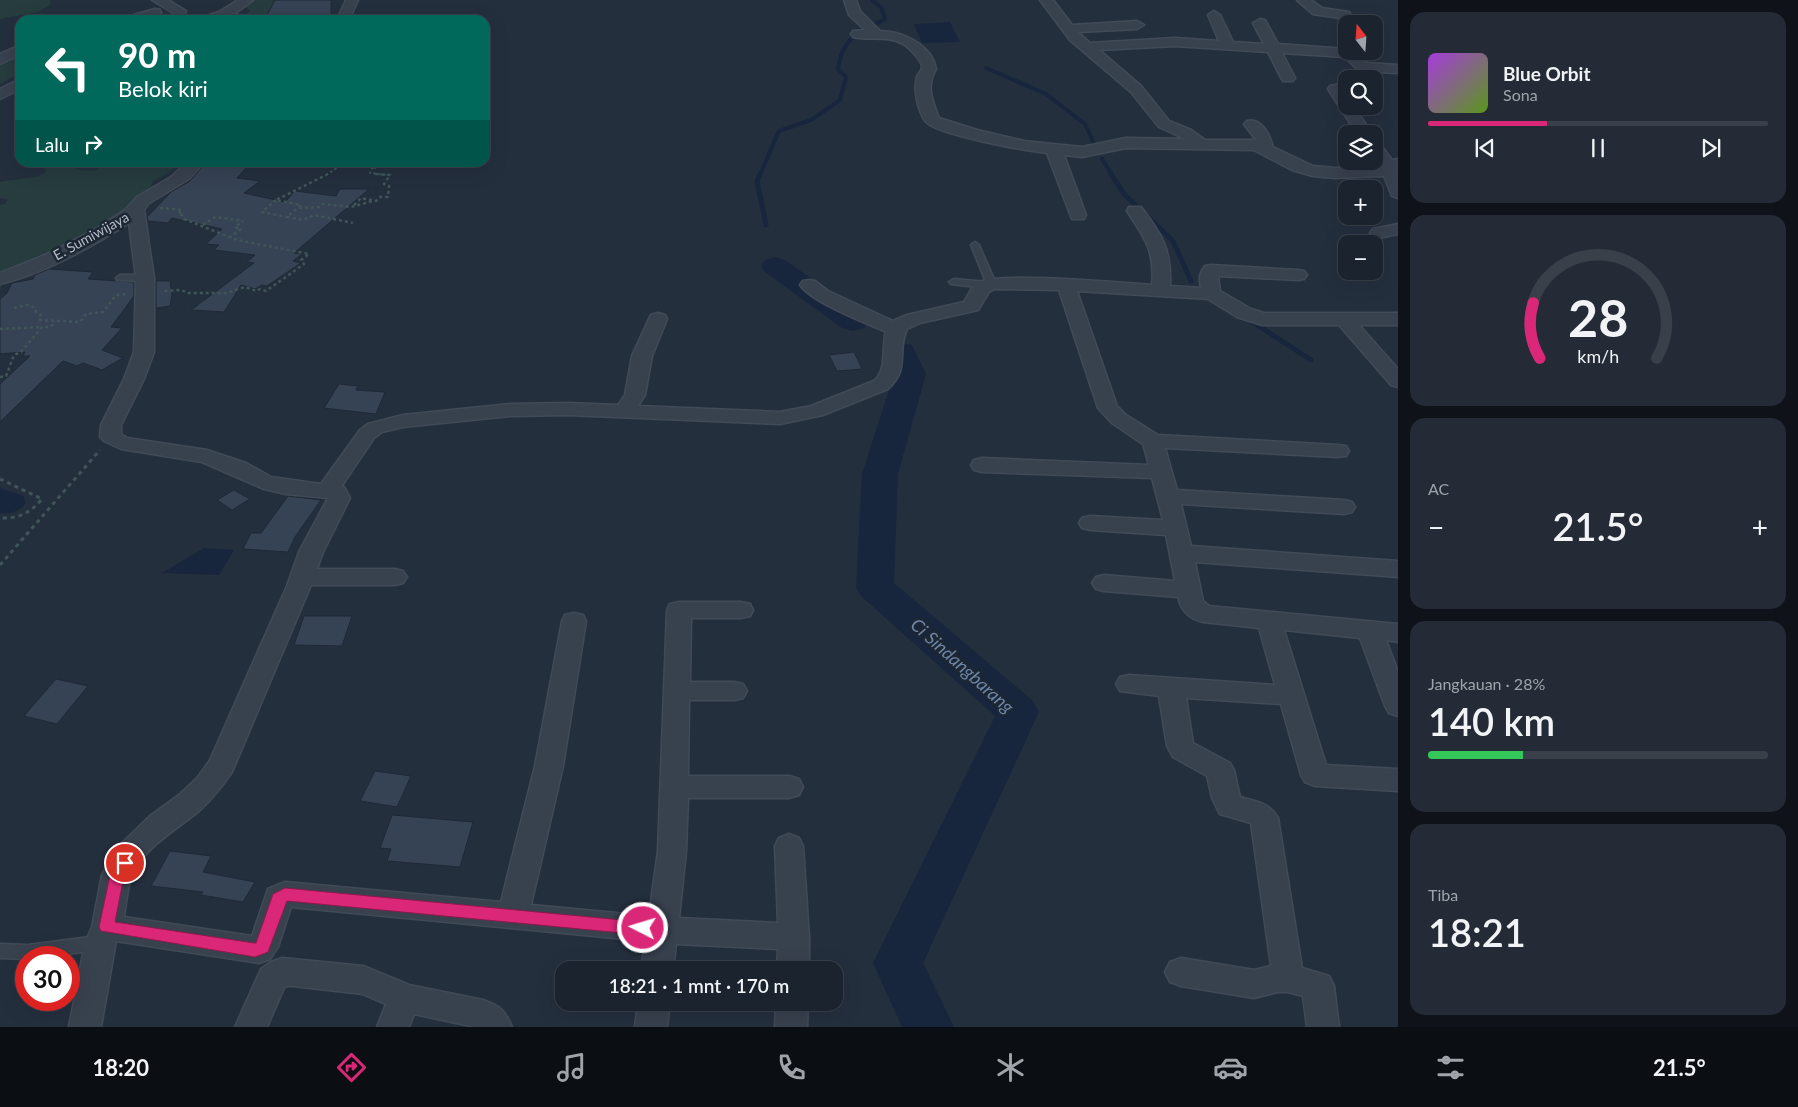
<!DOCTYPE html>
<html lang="id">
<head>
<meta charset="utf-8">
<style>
  :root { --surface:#1b232e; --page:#242b36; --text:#f1f3f6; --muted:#a0a4aa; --line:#39404a; --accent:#db2777 }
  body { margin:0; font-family:Lato,sans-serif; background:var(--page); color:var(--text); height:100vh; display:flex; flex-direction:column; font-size:19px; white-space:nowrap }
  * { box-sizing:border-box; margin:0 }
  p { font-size:16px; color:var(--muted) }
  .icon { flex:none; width:28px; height:28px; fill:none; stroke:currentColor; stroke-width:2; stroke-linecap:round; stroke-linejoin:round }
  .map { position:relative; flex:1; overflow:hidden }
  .drawer { display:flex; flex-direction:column; gap:12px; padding:12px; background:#0f1319; width:400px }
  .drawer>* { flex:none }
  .top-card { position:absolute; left:15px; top:15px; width:475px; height:152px; border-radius:15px; box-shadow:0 5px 20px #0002,0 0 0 1px var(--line); background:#00695c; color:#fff; overflow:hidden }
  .needle { width:32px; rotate:343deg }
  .controls { position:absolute; left:1338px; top:15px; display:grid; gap:10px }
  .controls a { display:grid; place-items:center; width:45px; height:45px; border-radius:10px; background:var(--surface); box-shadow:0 5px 20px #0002,0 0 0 1px var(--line); font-size:25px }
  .speed { position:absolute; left:15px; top:946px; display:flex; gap:10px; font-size:25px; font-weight:700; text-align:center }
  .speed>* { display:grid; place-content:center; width:65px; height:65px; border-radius:50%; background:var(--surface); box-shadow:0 5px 20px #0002,0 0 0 1px var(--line); line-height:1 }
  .speed .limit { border:8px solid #d22; background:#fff; color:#111 }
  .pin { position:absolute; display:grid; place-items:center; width:42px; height:42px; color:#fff; margin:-21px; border:2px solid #fff; border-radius:50%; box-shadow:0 1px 5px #0007 }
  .me { position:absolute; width:55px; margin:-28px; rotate:275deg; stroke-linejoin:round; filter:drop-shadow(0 0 4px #0008) }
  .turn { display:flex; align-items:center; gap:18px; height:105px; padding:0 20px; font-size:22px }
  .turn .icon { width:65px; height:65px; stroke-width:2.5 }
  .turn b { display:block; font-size:35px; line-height:42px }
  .then { display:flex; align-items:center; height:48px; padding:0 20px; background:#0003; gap:10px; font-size:19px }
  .big { font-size:38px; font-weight:600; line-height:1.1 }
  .drawer .tile { flex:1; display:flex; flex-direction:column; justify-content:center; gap:8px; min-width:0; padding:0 18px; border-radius:15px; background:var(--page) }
  .drawer .dial { align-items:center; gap:0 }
  .dial svg { height:130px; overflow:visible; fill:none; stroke:var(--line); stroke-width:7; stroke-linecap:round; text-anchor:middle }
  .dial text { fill:var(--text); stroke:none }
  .song { display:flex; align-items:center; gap:15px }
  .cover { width:60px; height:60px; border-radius:8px; background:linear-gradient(135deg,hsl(280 70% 55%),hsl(90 70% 35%)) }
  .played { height:5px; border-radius:2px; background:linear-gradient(90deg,var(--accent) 35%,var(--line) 35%) }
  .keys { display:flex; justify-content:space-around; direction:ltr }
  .heat { display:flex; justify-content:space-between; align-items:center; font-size:28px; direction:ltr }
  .charge { height:8px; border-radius:4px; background:linear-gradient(90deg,#34c759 28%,var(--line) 0) }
  .trip { position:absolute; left:555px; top:961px; width:288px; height:50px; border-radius:15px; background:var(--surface); box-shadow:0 5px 20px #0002,0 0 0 1px var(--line); font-weight:600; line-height:50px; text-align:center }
  .tab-bar { display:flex; height:80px; justify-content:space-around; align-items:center; background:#0b0e12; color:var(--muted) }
  .tab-bar .icon { width:35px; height:35px }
  .tab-bar .current { color:var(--accent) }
  .tab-bar b { font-size:22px; color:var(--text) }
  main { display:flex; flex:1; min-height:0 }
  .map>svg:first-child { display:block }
  .green { fill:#263c3f }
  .water { fill:#17263c }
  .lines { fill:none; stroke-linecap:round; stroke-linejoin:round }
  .stream-far1 { stroke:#17263c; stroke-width:4 }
  .stream { stroke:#17263c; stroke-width:5 }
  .river { fill:#17263c; fill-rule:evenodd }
  .building { fill:#364354; stroke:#1f2835 }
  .service-casing { stroke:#414a57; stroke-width:3 }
  .minor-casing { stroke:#414a57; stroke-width:3 }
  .path-far2 { stroke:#3f5557; stroke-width:2; stroke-dasharray:2.5 2.5; stroke-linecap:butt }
  .path-far1 { stroke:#3f5557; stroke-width:2.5; stroke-dasharray:3 3; stroke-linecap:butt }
  .path { stroke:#3f5557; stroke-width:3; stroke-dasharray:4 4; stroke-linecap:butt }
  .service { fill:#38414e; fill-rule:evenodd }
  .minor { fill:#38414e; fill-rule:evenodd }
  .route { fill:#db2777; stroke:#8e194d }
  .labels { text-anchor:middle; stroke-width:5; stroke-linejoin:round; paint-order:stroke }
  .far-street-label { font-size:14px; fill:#b4bcc9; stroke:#1d2633 }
  .water-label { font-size:18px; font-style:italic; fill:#6d86a8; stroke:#1d2633 }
</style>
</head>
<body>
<main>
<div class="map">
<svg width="1398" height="1027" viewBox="0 0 1398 1027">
  <rect width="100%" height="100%" fill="#242f3e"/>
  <g class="green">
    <polygon points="0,0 50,0 51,4 38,12 0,19"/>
    <polygon points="244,0 273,0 280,5 279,8 268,12 287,17 358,14 358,18 356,20 239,20 250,11 242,4"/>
    <polygon points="20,57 20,73 0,84 0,60"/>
    <path d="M 50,163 L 62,164 L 81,170 L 94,171 L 107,163 L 176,163 C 174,173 161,176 153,181 L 151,186 L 158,188 L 145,199 L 152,204 L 4,277 L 0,291 L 0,205 L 5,204 L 8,199 L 0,198 L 0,182 L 40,176 L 46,171 L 43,167 Z"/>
  </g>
  <g class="water">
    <polygon points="950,22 960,42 922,43 914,24"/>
    <path d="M 0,488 L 24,496 L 25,504 C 18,512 11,514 0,513 Z"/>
    <polygon points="204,548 234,550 219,575 162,573"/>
  </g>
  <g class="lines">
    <g class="stream-far1">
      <polyline points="868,28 885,19 881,7 872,0"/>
      <polyline points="986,68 1046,94 1085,124 1096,148"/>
      <polyline points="1102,159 1112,175"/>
      <path d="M 760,175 L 779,131 L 811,120 L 840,100 L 846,77 L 838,69 C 840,53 846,41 859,32"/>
    </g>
    <g class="stream">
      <polyline points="760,174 757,181 766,225"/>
      <polyline points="1111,174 1125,195 1173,241 1191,281"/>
      <polyline points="1245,317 1311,360"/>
    </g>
    <g class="river">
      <polygon points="775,257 785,260 864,316 868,322 864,328 853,331 842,328 765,272 761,266 765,260"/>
      <polygon points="901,343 912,345 926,374 898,474 894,583 1033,701 1039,712 923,963 954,1027 902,1027 873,963 995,716 861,596 856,587 862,474 894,374 885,352 890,345"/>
    </g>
  </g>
  <g class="building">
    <polygon points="275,0 331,0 331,15 266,17"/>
    <polygon points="206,162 234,162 230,166 247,167 237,178 260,181 244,193 285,202 295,191 336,196 340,189 369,189 294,253 302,254 293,261 301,263 267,286 262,285 255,289 241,285 224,312 191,310 254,263 247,262 255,255 214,250 219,245 206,244 222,229 172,218 168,223 148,221 147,217 171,192 190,181"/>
    <polygon points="49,269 93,272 88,279 134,282 134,296 111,327 122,328 102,350 123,358 102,370 83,363 77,366 63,361 0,422 0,384 30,356 23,356 25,352 0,354 0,299 7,293 12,283 33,279 35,275"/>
    <polygon points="156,281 170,281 172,295 170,306 156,308"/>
    <polygon points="854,352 862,369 837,371 829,355"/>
    <polygon points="339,384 358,386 356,390 385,392 376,414 324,408"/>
    <polygon points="234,490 250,499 232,510 217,500"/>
    <polygon points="288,496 321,500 295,537 288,552 243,549 251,533 261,533"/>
    <polygon points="304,616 352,616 342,646 294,645"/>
    <polygon points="56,679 88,686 57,724 24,716"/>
    <polygon points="375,771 411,776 397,807 360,801"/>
    <polygon points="392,815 473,822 460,867 387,861 391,849 380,848"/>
    <polygon points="170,851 211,856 203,872 255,882 243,902 201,895 203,892 151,886"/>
  </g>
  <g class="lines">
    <defs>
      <g id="service">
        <polygon points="975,242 979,245 996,284 986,288 951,284 949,282 954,279 986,282 971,245"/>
        <polygon points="120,275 145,275 149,278 145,281 117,280 116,278"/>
        <polygon points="98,936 103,938 106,943 103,948 98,950 26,959 0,958 0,944 28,945"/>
      </g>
      <g id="minor">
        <polygon points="152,0 168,0 186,11 185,14 175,14"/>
        <polygon points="238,0 253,0 234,14 247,17 248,20 202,20 203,17 219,12"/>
        <polygon points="346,0 358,0 349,20 337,20"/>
        <path d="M 844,0 L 856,0 L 860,11 L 880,31 C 902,31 932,45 936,69 C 926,86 932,101 939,118 L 977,130 L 1024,141 L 1082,147 L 1126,138 L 1185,139 L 1159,127 L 1131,92 L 1070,40 L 1040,0 L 1053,0 L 1072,25 L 1137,21 L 1144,25 L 1137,29 L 1078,32 L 1090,43 L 1175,38 L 1219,41 L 1208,15 L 1214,11 L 1220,15 L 1233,42 L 1264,44 L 1253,23 L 1260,19 L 1265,20 L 1278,44 L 1346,49 L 1346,51 L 1355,51 L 1367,63 L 1398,65 L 1398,73 L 1373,72 L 1377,79 L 1374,82 L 1374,79 L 1363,79 L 1357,69 L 1345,57 L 1282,53 L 1295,78 L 1293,81 L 1283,81 L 1281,78 L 1268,52 L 1175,46 L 1099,50 L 1141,86 L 1169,121 L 1191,130 L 1205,140 L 1256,140 L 1244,124 L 1247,121 C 1261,117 1270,135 1273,147 L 1313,166 L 1335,168 L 1380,167 L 1374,157 L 1374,141 L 1379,143 L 1392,160 L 1398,159 L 1398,198 L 1392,196 L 1384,176 L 1335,178 L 1313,176 L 1292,170 L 1254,150 L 1126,148 L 1082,157 L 1064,155 L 1086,215 L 1084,219 L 1072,219 L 1047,153 C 1028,151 935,135 925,121 C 918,110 913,90 917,77 C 918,73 922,71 922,67 C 922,60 908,47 903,44 C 888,35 869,41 853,37 L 851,34 L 853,31 L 865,30 L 849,15 Z"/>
        <polygon points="1297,0 1311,0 1322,8 1349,12 1356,24 1346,24 1345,27 1340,18 1313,14"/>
        <path d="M 155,9 L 160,10 L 161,13 C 153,22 137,20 126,20 L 127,17 Z"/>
        <polygon points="14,48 20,51 19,55 0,64 0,54"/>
        <polygon points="20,79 20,89 0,99 0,89"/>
        <polygon points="1346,83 1346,91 1344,92 1346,95 1346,106 1354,106 1372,134 1357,134 1328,89 1330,86"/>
        <path d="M 187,162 L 204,162 L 189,179 L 149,203 L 144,210 L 154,278 L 154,352 L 144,379 L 121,425 L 121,434 L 127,438 L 207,450 L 246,463 L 271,477 L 321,484 L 360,430 L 368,424 L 403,415 L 511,404 L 568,403 L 618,405 L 625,395 L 632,356 L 649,319 L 651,315 L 658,313 L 665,315 L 667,319 L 652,356 L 645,395 L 638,406 L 780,412 L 811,406 L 874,381 C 888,368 881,349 886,332 C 864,322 813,303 800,285 L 803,281 L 809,280 L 815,281 L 828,291 L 893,321 L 907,315 L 964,302 C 968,296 971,287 977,283 C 996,271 1123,283 1152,285 C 1155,251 1145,238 1127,211 L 1129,207 L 1141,207 C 1162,234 1172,251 1170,286 L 1201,288 C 1199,279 1199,274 1205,266 L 1211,265 L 1298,270 L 1304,271 L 1307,275 L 1304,279 L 1298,280 L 1218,276 L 1220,291 L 1251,309 L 1264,313 L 1398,313 L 1398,325 L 1359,325 L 1398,369 L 1398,387 L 1391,385 L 1339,325 L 1262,325 L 1237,317 L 1208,299 L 1077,291 L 1117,406 L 1126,415 L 1158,435 L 1338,445 L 1346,446 L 1349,451 L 1346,456 L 1338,457 L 1165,448 L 1177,490 L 1344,500 L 1352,502 L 1355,507 L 1352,512 L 1344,514 L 1181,504 L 1191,546 L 1398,561 L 1398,577 L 1195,562 L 1203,601 L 1209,606 L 1398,624 L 1398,642 L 1386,640 L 1398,672 L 1398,716 L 1389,713 L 1385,706 L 1360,638 L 1284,630 L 1326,765 L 1398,769 L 1398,791 L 1315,786 L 1305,782 L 1301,775 L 1281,704 L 1186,698 L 1193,743 L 1230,763 L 1234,770 L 1240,797 C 1256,801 1270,803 1278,818 L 1302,968 L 1329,976 L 1334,986 L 1339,1027 L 1307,1027 L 1303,996 L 1288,992 L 1278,992 L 1254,998 L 1181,986 L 1170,982 L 1165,972 L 1170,962 L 1181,958 L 1254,970 L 1271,966 L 1251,823 L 1220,814 L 1212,798 L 1207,776 L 1173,757 L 1167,746 L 1159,696 L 1120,691 L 1116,684 L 1120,677 L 1129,675 L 1275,685 L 1259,628 L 1203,622 C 1190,619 1181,611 1178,597 L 1104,591 L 1096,589 L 1092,583 L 1096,577 L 1104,575 L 1175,581 L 1166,535 L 1090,530 L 1082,528 L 1079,523 L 1082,518 L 1090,516 L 1163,520 L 1152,478 L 982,472 L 974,470 L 971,465 L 974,460 L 982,458 L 1149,465 L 1143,444 L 1112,423 L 1098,408 L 1059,290 L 994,289 L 989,292 L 978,310 L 920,323 L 907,329 C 896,352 911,368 888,389 L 823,415 L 780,424 L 568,415 L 511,416 L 403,427 L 382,432 L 374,438 L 341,487 L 344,487 L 350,498 L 323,552 L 317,569 L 395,569 L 403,571 L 407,577 L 403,583 L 395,585 L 311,585 L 232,772 C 222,787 212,799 199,811 C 177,829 140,850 131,878 C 127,890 126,904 124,917 L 252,936 L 268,889 L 285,882 L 501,902 L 535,766 L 562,621 L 565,615 L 574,613 L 583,615 L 586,621 L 563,766 L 531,905 L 649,916 L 658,851 L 667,610 L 670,604 L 679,602 L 741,602 L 750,604 L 753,610 L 750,616 L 741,618 L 691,618 L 690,682 L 734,682 L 743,684 L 747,691 L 743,698 L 734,700 L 689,700 L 688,776 L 789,776 L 799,779 L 803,787 L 799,795 L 789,798 L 688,798 L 686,851 L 679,918 L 778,923 L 775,846 L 779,838 L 789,834 L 799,838 L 803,846 L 809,937 L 809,970 L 777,970 L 778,949 L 676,944 L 673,970 L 641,970 L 645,941 L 291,907 L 278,947 L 270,959 L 259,963 L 116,941 L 101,1027 L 69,1027 L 85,943 L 92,927 L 102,875 L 107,866 L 122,843 L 150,816 L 179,795 L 198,777 L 210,760 L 287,586 L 299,552 L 328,498 L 286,494 L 264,489 L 202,462 L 121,449 L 104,441 L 100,437 L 101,425 L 124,379 L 134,352 L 136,278 L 129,223 C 90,248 45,273 0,284 L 0,273 L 45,255 L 94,230 L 125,210 L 137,197 L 171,177 Z"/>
        <polygon points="1398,224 1398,234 1379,238 1373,237 1370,233 1373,229"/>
        <path d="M 282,958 L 363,966 L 409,985 L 483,1000 C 500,1006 505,1010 512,1027 L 475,1027 L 414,1014 L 409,1027 L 377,1027 L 386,1004 L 363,994 L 293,986 L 287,986 L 284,988 L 267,1027 L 235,1027 L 261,969 L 271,962 Z"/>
        <polygon points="638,1002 670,1002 667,1027 635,1027"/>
        <polygon points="776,1002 808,1002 807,1027 775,1027"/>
      </g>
    </defs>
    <use href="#service" class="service-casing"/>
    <use href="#minor" class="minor-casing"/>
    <g class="path-far2">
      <polyline points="485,150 488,150"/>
      <polyline points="349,162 376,168 382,162"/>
      <polyline points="373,167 370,173 388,175"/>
      <polyline points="326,175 346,162"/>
    </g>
    <g class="path-far1">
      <polyline points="328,174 276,200 301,205 287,217 303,220 314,215 353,223"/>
      <polyline points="276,200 262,212 287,217"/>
      <polyline points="354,205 361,198 376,201 380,197 388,197 389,186 384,184 390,175 375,174"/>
      <polyline points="160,208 182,210 178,214 182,215 184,219 237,240 309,254 301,260 304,264 266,291 260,289 256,291 245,287 226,293 188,293 181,290 163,291"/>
      <polyline points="299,208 320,207 323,204 351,207 373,201"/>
      <polyline points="203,225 215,217 243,221"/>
      <polyline points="229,238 241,229 235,227 243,221"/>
      <polyline points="14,308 27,305 35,308 36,312 41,315 40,320 80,322 86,314 103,312 116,295 127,294"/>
      <polyline points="0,329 41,327"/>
      <polyline points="0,377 6,376 14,355 21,352 42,327 50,327 56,322"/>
    </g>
    <g class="path">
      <path d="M 0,479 L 42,499 C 30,513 19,519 0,518"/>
      <polyline points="0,565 100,450"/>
    </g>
    <use href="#service" class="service"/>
    <use href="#minor" class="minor"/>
  </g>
  <polygon class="route" points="125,857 130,859 132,863 124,876 115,922 254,943 256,943 273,894 285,888 643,922 649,923 651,928 649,933 643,935 287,901 268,952 255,957 101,931 99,927 110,875 120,859"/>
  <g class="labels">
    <g class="far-street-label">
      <text transform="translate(91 236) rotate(-29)" y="5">E. Sumiwijaya</text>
    </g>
    <g class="water-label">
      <text transform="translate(962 666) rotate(42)" y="6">Ci Sindangbarang</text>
    </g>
  </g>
</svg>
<div class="controls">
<a><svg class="needle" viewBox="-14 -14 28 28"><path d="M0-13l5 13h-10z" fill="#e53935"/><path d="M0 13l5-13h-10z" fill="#a0a4aa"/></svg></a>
<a><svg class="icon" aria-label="search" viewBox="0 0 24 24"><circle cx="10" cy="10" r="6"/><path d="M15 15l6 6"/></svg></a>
<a><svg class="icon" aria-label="layers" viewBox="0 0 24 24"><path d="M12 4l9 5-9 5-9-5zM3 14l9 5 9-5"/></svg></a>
<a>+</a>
<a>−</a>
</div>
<div class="speed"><div class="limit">30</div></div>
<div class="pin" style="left:125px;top:863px;background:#d93025"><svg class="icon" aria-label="arrive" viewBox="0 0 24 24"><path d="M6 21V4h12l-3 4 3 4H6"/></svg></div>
<svg class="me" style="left:643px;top:928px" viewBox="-20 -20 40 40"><circle r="17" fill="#db2777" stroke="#fff" stroke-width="3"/><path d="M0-11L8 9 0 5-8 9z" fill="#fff"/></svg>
<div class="trip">18:21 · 1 mnt · 170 m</div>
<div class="top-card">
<div class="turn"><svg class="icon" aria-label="left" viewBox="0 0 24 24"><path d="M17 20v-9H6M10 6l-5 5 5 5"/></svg><div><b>90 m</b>Belok kiri</div></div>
<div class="then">Lalu<svg class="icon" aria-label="right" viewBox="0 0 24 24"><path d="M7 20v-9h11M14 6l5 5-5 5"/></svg></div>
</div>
</div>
<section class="drawer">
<div class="tile">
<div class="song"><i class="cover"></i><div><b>Blue Orbit</b><p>Sona</p></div></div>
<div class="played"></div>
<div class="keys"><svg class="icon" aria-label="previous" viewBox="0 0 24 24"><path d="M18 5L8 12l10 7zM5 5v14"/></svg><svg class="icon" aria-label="pause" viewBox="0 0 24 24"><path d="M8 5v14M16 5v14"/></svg><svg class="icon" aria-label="next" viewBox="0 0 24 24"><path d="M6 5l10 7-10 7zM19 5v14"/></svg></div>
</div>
<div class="tile dial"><svg viewBox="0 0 100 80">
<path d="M14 69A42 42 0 1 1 86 69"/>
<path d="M14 69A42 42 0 0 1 10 35" stroke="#db2777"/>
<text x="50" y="56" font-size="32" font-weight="700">28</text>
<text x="50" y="72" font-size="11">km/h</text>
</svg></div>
<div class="tile"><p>AC</p>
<div class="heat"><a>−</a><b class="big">21.5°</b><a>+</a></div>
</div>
<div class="tile"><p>Jangkauan · 28%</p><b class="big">140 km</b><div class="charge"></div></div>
<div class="tile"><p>Tiba</p><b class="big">18:21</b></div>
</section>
</main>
<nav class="tab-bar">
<b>18:20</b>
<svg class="icon current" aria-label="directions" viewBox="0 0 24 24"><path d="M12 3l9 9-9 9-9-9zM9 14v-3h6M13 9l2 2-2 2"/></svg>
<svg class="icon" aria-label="music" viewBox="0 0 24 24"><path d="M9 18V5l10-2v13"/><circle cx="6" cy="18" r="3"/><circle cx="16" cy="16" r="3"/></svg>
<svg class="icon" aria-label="phone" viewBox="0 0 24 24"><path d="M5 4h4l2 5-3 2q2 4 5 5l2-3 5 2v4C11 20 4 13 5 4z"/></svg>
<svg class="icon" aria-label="climate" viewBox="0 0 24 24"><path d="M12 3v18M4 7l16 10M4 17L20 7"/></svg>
<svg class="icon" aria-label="car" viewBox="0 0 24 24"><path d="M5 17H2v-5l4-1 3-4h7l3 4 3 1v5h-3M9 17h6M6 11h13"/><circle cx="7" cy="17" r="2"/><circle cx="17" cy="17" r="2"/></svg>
<svg class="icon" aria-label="filters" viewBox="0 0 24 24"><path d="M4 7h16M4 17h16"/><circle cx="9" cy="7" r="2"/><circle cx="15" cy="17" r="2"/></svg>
<b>21.5°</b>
</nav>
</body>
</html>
